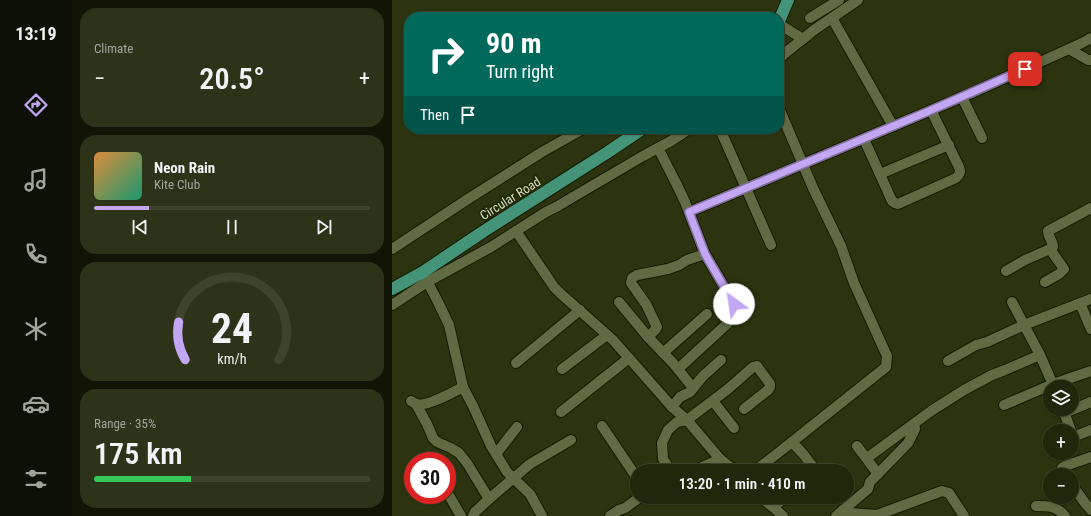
<!DOCTYPE html>
<html lang="en">
<head>
<meta charset="utf-8">
<style>
  :root { --surface:#20270a; --page:#2d3318; --text:#f1f3f6; --muted:#a2a59c; --line:#3d442b; --accent:#c3a7f2 }
  body { margin:0; font-family:"Roboto Condensed",sans-serif; background:var(--page); color:var(--text); height:100vh; display:flex; flex-direction:column; font-size:15px; white-space:nowrap }
  * { box-sizing:border-box; margin:0 }
  p { font-size:13px; color:var(--muted) }
  .icon { flex:none; width:22px; height:22px; fill:none; stroke:currentColor; stroke-width:2; stroke-linecap:round; stroke-linejoin:round }
  .map { position:relative; flex:1; overflow:hidden }
  .drawer { display:flex; flex-direction:column; gap:8px; padding:8px; background:#121506; width:320px }
  .drawer>* { flex:none }
  .hud { position:absolute; left:12px; top:12px; width:380px; height:122px; border-radius:16px; box-shadow:0 1px 3px #0004,0 0 0 1px var(--line); background:#00695c; color:#fff; overflow:hidden }
  .fabs { position:absolute; left:651px; top:380px; display:grid; gap:8px }
  .fabs a { display:grid; place-items:center; width:36px; height:36px; border-radius:50%; background:var(--surface); box-shadow:0 1px 3px #0004,0 0 0 1px var(--line); font-size:20px }
  .speed { position:absolute; left:12px; top:452px; display:flex; gap:8px; font-size:20px; font-weight:700; text-align:center }
  .speed>* { display:grid; place-content:center; width:52px; height:52px; border-radius:50%; background:var(--surface); box-shadow:0 1px 3px #0004,0 0 0 1px var(--line); line-height:1 }
  .speed .limit { border:6px solid #d22; background:#fff; color:#111 }
  .pin { position:absolute; display:grid; place-items:center; width:34px; height:34px; color:#fff; margin:-17px; border-radius:8px; box-shadow:0 2px 6px #0006 }
  .me { position:absolute; width:44px; margin:-22px; rotate:329deg; stroke-linejoin:round; filter:drop-shadow(0 0 3px #0008) }
  .turn { display:flex; align-items:center; gap:14px; height:84px; padding:0 16px; font-size:18px }
  .turn .icon { width:52px; height:52px; stroke-width:2.5 }
  .turn b { display:block; font-size:28px; line-height:34px }
  .then { display:flex; align-items:center; height:38px; padding:0 16px; background:#0003; gap:8px; font-size:15px }
  .big { font-size:30px; font-weight:600; line-height:1.1 }
  .drawer .card { flex:1; display:flex; flex-direction:column; justify-content:center; gap:6px; min-width:0; padding:0 14px; border-radius:16px; background:var(--page) }
  .drawer .dial { align-items:center; gap:0 }
  .dial svg { height:104px; overflow:visible; fill:none; stroke:var(--line); stroke-width:7; stroke-linecap:round; text-anchor:middle }
  .dial text { fill:var(--text); stroke:none }
  .song { display:flex; align-items:center; gap:12px }
  .cover { width:48px; height:48px; border-radius:6px; background:linear-gradient(135deg,hsl(30 70% 55%),hsl(160 70% 35%)) }
  .played { height:4px; border-radius:2px; background:linear-gradient(90deg,var(--accent) 20%,var(--line) 20%) }
  .keys { display:flex; justify-content:space-around; direction:ltr }
  .heat { display:flex; justify-content:space-between; align-items:center; font-size:22px; direction:ltr }
  .charge { height:6px; border-radius:3px; background:linear-gradient(90deg,#34c759 35%,var(--line) 0) }
  .trip { position:absolute; left:238px; top:464px; width:224px; height:40px; border-radius:20px; background:var(--surface); box-shadow:0 1px 3px #0004,0 0 0 1px var(--line); font-weight:600; line-height:40px; text-align:center }
  main { display:flex; flex:1; min-height:0 }
  .tab-bar { display:flex; flex-direction:column; width:72px; justify-content:space-around; align-items:center; background:#0d1004; color:var(--muted) }
  .tab-bar .icon { width:28px; height:28px }
  .tab-bar .active { color:var(--accent) }
  .tab-bar b { font-size:18px; color:var(--text) }
  .map>svg:first-child { display:block }
  .lines { fill:none; stroke-linecap:round; stroke-linejoin:round }
  .minor-casing { stroke:#151b01; stroke-width:12 }
  .major-casing { stroke:#151b01; stroke-width:14 }
  .minor { stroke:#606b43; stroke-width:10 }
  .major { stroke:#449479; stroke-width:12 }
  .route-casing { stroke:#7f6d9d; stroke-width:10 }
  .route { stroke:#c3a7f2; stroke-width:7 }
  .labels { text-anchor:middle; stroke-width:4; stroke-linejoin:round; paint-order:stroke }
  .street-label { font-size:13px; fill:#d7dec8; stroke:#222a03 }
</style>
</head>
<body>
<main>
<nav class="tab-bar">
<b>13:19</b>
<svg class="icon active" aria-label="directions" viewBox="0 0 24 24"><path d="M12 3l9 9-9 9-9-9zM9 14v-3h6M13 9l2 2-2 2"/></svg>
<svg class="icon" aria-label="music" viewBox="0 0 24 24"><path d="M9 18V5l10-2v13"/><circle cx="6" cy="18" r="3"/><circle cx="16" cy="16" r="3"/></svg>
<svg class="icon" aria-label="phone" viewBox="0 0 24 24"><path d="M5 4h4l2 5-3 2q2 4 5 5l2-3 5 2v4C11 20 4 13 5 4z"/></svg>
<svg class="icon" aria-label="climate" viewBox="0 0 24 24"><path d="M12 3v18M4 7l16 10M4 17L20 7"/></svg>
<svg class="icon" aria-label="car" viewBox="0 0 24 24"><path d="M5 17H2v-5l4-1 3-4h7l3 4 3 1v5h-3M9 17h6M6 11h13"/><circle cx="7" cy="17" r="2"/><circle cx="17" cy="17" r="2"/></svg>
<svg class="icon" aria-label="filters" viewBox="0 0 24 24"><path d="M4 7h16M4 17h16"/><circle cx="9" cy="7" r="2"/><circle cx="15" cy="17" r="2"/></svg>
</nav>
<section class="drawer">
<div class="card"><p>Climate</p>
<div class="heat"><a>−</a><b class="big">20.5°</b><a>+</a></div>
</div>
<div class="card">
<div class="song"><i class="cover"></i><div><b>Neon Rain</b><p>Kite Club</p></div></div>
<div class="played"></div>
<div class="keys"><svg class="icon" aria-label="previous" viewBox="0 0 24 24"><path d="M18 5L8 12l10 7zM5 5v14"/></svg><svg class="icon" aria-label="pause" viewBox="0 0 24 24"><path d="M8 5v14M16 5v14"/></svg><svg class="icon" aria-label="next" viewBox="0 0 24 24"><path d="M6 5l10 7-10 7zM19 5v14"/></svg></div>
</div>
<div class="card dial"><svg viewBox="0 0 100 80">
<path d="M14 69A42 42 0 1 1 86 69"/>
<path d="M14 69A42 42 0 0 1 9 40" stroke="#c3a7f2"/>
<text x="50" y="56" font-size="32" font-weight="700">24</text>
<text x="50" y="72" font-size="11">km/h</text>
</svg></div>
<div class="card"><p>Range · 35%</p><b class="big">175 km</b><div class="charge"></div></div>
</section>
<div class="map">
<svg width="699" height="516" viewBox="0 0 699 516">
  <rect width="100%" height="100%" fill="#2b340e"/>
  <g class="lines">
    <defs>
      <g id="minor">
        <polyline points="418,18 447,0"/>
        <polyline points="440,18 501,126"/>
        <polyline points="387,24 411,39"/>
        <polyline points="677,49 696,60 699,60"/>
        <polyline points="387,60 392,54 422,30 466,0"/>
        <polyline points="570,97 590,138"/>
        <polyline points="387,108 421,188 449,246 462,283 495,356 494,367 420,426 400,442"/>
        <polyline points="328,129 379,245"/>
        <path d="M 472,139 L 500,201 L 503,203 L 506,204 L 564,178 C 568,174 569,172 567,167 L 539,110"/>
        <polyline points="266,148 284,183 293,202 313,254 350,317"/>
        <polyline points="488,174 557,145"/>
        <polyline points="297,212 580,93 690,43 699,38"/>
        <polyline points="124,231 162,287 169,294 186,309 221,340 280,407"/>
        <polyline points="0,249 76,199 150,152 191,129"/>
        <polyline points="614,271 633,260 658,249"/>
        <polyline points="33,277 46,302 57,325 71,387 81,406 99,446 115,472 138,494 150,516"/>
        <path d="M 653,282 L 667,274 L 672,269 L 658,249 L 661,247 C 661,241 656,237 656,231 L 699,208"/>
        <polyline points="227,302 256,337"/>
        <polyline points="620,302 648,355 662,387"/>
        <polyline points="688,303 699,329"/>
        <polyline points="0,305 35,282 99,247 154,212 166,206 181,197 251,156 279,141 297,129"/>
        <polyline points="271,353 315,314"/>
        <polyline points="329,360 311,376 298,392 288,397 280,407 295,420 328,459 343,471"/>
        <polyline points="556,361 584,345 595,342 632,325 699,299"/>
        <polyline points="124,363 188,310"/>
        <polyline points="170,369 215,335"/>
        <polyline points="286,369 336,323"/>
        <polyline points="301,388 281,363 256,337 264,329 265,327 254,304 239,283 240,278 245,275 276,269 287,265 295,260 313,254"/>
        <path d="M 19,401 C 21,402 23,404 25,404 C 35,407 61,392 71,387"/>
        <polyline points="321,401 342,428"/>
        <polyline points="24,404 35,424 41,438 45,442 59,448 67,453 75,463 97,499"/>
        <polyline points="612,405 661,384 699,371"/>
        <polyline points="671,409 679,431"/>
        <polyline points="169,412 237,358"/>
        <polyline points="672,413 699,402"/>
        <polyline points="210,426 245,478"/>
        <polyline points="681,437 699,430"/>
        <polyline points="465,446 486,474"/>
        <polyline points="104,454 125,427"/>
        <polyline points="475,458 539,411 572,390 600,375 613,370 648,355"/>
        <polyline points="279,471 271,459 270,443 276,430 285,422 295,420 336,389 361,367 365,366 378,384 378,387 376,390 352,409"/>
        <polyline points="301,471 328,459"/>
        <polyline points="363,471 400,442 412,455 424,471"/>
        <polyline points="673,475 671,471 670,468 673,466 699,457"/>
        <polyline points="680,485 693,503 699,510"/>
        <polyline points="55,492 69,516"/>
        <polyline points="368,497 381,507 391,516"/>
        <path d="M 644,506 C 656,506 665,506 673,516"/>
        <polyline points="381,507 394,497"/>
        <polyline points="451,510 458,513 485,515 550,491 557,493 572,516"/>
        <polyline points="81,516 83,512 97,499 138,464 179,440"/>
        <polyline points="218,516 227,510 233,508 248,497"/>
        <polyline points="444,516 476,489 478,482 516,443 523,429 522,424"/>
      </g>
      <g id="major">
        <polyline points="387,21 396,0"/>
        <polyline points="0,289 31,272 92,231 216,152 250,129"/>
      </g>
    </defs>
    <use href="#minor" class="minor-casing"/>
    <use href="#major" class="major-casing"/>
    <use href="#minor" class="minor"/>
    <use href="#major" class="major"/>
  </g>
  <g class="lines">
    <defs>
      <polyline id="route" points="342,304 313,254 297,212 537,111 633,69"/>
    </defs>
    <use href="#route" class="route-casing"/>
    <use href="#route" class="route"/>
  </g>
  <g class="labels">
    <g class="street-label">
      <text transform="translate(118 198) rotate(-32)" y="5">Circular Road</text>
    </g>
  </g>
</svg>
<div class="fabs">
<a><svg class="icon" aria-label="layers" viewBox="0 0 24 24"><path d="M12 4l9 5-9 5-9-5zM3 14l9 5 9-5"/></svg></a>
<a>+</a>
<a>−</a>
</div>
<div class="speed"><div class="limit">30</div></div>
<div class="pin" style="left:633px;top:69px;background:#d93025"><svg class="icon" aria-label="arrive" viewBox="0 0 24 24"><path d="M6 21V4h12l-3 4 3 4H6"/></svg></div>
<svg class="me" style="left:342px;top:304px" viewBox="-20 -20 40 40"><circle r="19" fill="#fff"/><path d="M0-13L10 11 0 6-10 11z" fill="#c3a7f2"/></svg>
<div class="trip">13:20 · 1 min · 410 m</div>
<div class="hud">
<div class="turn"><svg class="icon" aria-label="right" viewBox="0 0 24 24"><path d="M7 20v-9h11M14 6l5 5-5 5"/></svg><div><b>90 m</b>Turn right</div></div>
<div class="then">Then<svg class="icon" aria-label="arrive" viewBox="0 0 24 24"><path d="M6 21V4h12l-3 4 3 4H6"/></svg></div>
</div>
</div>
</main>
</body>
</html>
